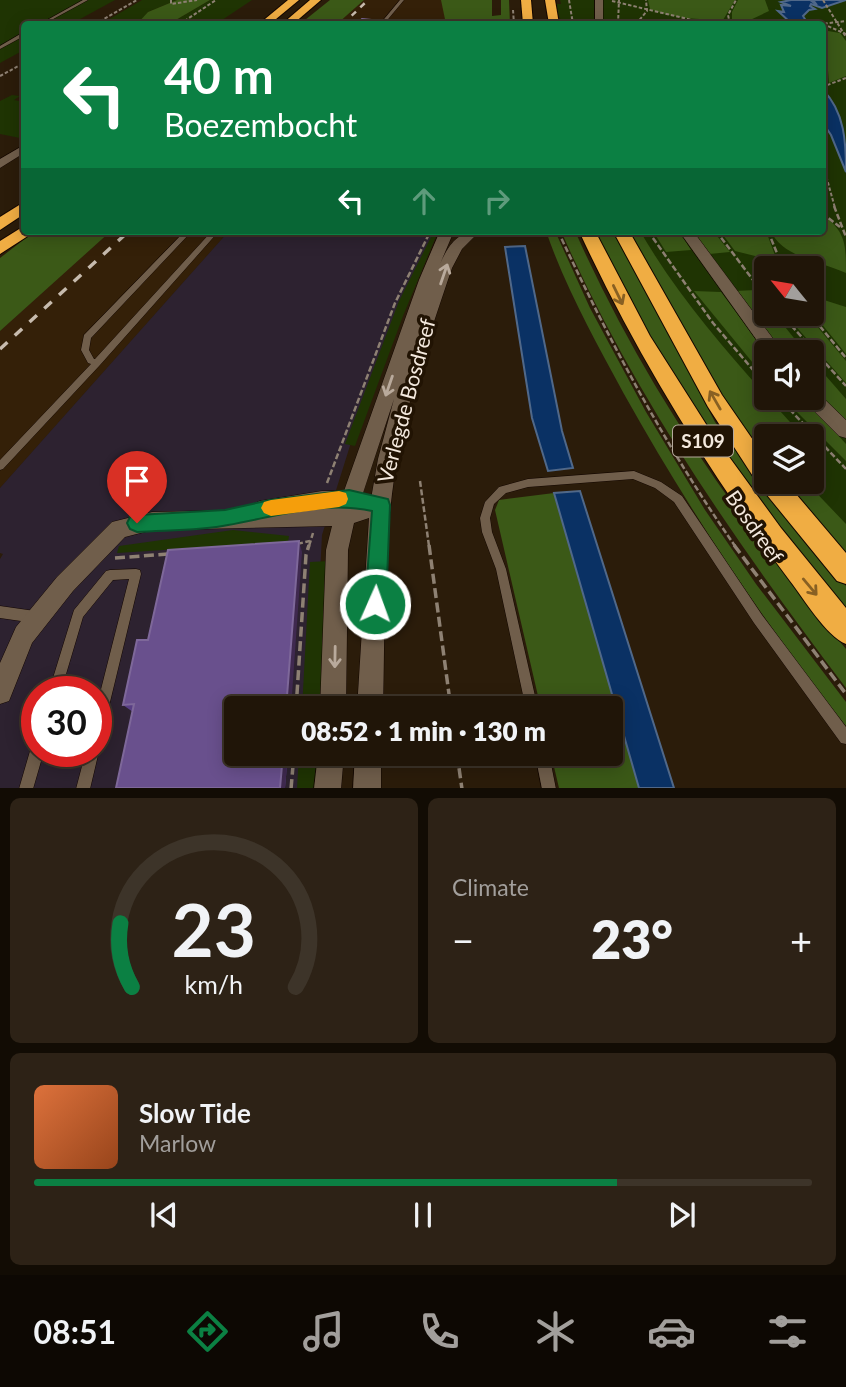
<!DOCTYPE html>
<html lang="en">
<head>
<meta charset="utf-8">
<style>
  :root { --surface:#201508; --page:#2d2216; --text:#f1f3f6; --muted:#a29f9c; --line:#3d3429; --accent:#0b8043 }
  body { margin:0; font-family:Lato,sans-serif; background:var(--page); color:var(--text); height:100vh; display:flex; flex-direction:column; font-size:26px; white-space:nowrap }
  * { box-sizing:border-box; margin:0 }
  p { font-size:23px; color:var(--muted) }
  .icon { flex:none; width:38px; height:38px; fill:none; stroke:currentColor; stroke-width:2; stroke-linecap:round; stroke-linejoin:round }
  .map { position:relative; height:788px; overflow:hidden }
  .sheet { display:flex; flex-direction:column; gap:10px; padding:10px; background:#120c04; flex:1 }
  .sheet>* { flex:none }
  .top-card { position:absolute; left:21px; top:21px; width:805px; height:214px; border-radius:7px; box-shadow:0 4px 18px #0003,0 0 0 2px var(--line); background:#0b8043; color:#fff; overflow:hidden }
  .needle { width:46px; rotate:300deg }
  .fabs { position:absolute; left:754px; top:256px; display:grid; gap:14px }
  .fabs a { display:grid; place-items:center; width:70px; height:70px; border-radius:7px; background:var(--surface); box-shadow:0 4px 18px #0003,0 0 0 2px var(--line); font-size:35px }
  .speed { position:absolute; left:21px; top:676px; display:flex; gap:14px; font-size:35px; font-weight:700; text-align:center }
  .speed>* { display:grid; place-content:center; width:91px; height:91px; border-radius:50%; background:var(--surface); box-shadow:0 4px 18px #0003,0 0 0 2px var(--line); line-height:1 }
  .speed .limit { border:10px solid #d22; background:#fff; color:#111 }
  .pin { position:absolute; display:grid; place-items:center; width:60px; height:60px; color:#fff; margin:-72px -30px; border-radius:50% 50% 50% 0; rotate:-45deg; box-shadow:0 0 7px #0007 }
  .pin .icon { rotate:45deg }
  .me { position:absolute; width:77px; margin:-38px; rotate:2deg; stroke-linejoin:round; filter:drop-shadow(0 0 5px #0008) }
  .turn { display:flex; align-items:center; gap:24px; height:147px; padding:0 28px; font-size:32px }
  .turn .icon { width:91px; height:91px; stroke-width:2.5 }
  .turn b { display:block; font-size:49px; line-height:60px }
  .lanes { display:flex; align-items:center; height:66px; padding:0 28px; background:#0003; justify-content:center; gap:35px; direction:ltr }
  .lanes .off { opacity:.35 }
  .big { font-size:52px; font-weight:800; line-height:1.1 }
  .sheet .card { flex:1; display:flex; flex-direction:column; justify-content:center; gap:10px; min-width:0; padding:0 24px; border-radius:10px; background:var(--page) }
  .sheet .dial { align-items:center; gap:0 }
  .dial svg { height:182px; overflow:visible; fill:none; stroke:var(--line); stroke-width:7; stroke-linecap:round; text-anchor:middle }
  .dial text { fill:var(--text); stroke:none }
  .song { display:flex; align-items:center; gap:21px }
  .cover { width:84px; height:84px; border-radius:10px; background:linear-gradient(135deg,hsl(20 70% 55%),hsl(20 70% 35%)) }
  .played { height:7px; border-radius:4px; background:linear-gradient(90deg,var(--accent) 75%,var(--line) 75%) }
  .keys { display:flex; justify-content:space-around; direction:ltr }
  .heat { display:flex; justify-content:space-between; align-items:center; font-size:38px; direction:ltr }
  .sheet .tiles { flex:1; display:grid; gap:10px; grid-template-columns:1fr 1fr }
  .card:last-child { grid-column:span 2 }
  .trip { position:absolute; left:224px; top:696px; width:399px; height:70px; border-radius:7px; background:var(--surface); box-shadow:0 4px 18px #0003,0 0 0 2px var(--line); font-weight:800; line-height:70px; text-align:center }
  .tab-bar { display:flex; height:112px; justify-content:space-around; align-items:center; background:#0d0803; color:var(--muted) }
  .tab-bar .icon { width:49px; height:49px }
  .tab-bar .selected { color:var(--accent) }
  .tab-bar b { font-size:32px; color:var(--text) }
  .map>svg:first-child { display:block }
  .built { fill:#342008 }
  .industrial { fill:#2d2230; fill-rule:evenodd }
  .green { fill:#1f3403; fill-rule:evenodd }
  .forest { fill:#3b5917 }
  .water { fill:#0a3164; stroke:#506889; stroke-width:2 }
  .lines { fill:none; stroke-linecap:round; stroke-linejoin:round }
  .lane-casing { stroke:#130600; stroke-width:1 }
  .street-casing { stroke:#130600; stroke-width:1 }
  .highway-casing { stroke:#130600; stroke-width:2 }
  .path-far2 { stroke:#8e8173; stroke-width:2; stroke-dasharray:3.5 2; stroke-linecap:butt }
  .path-far1 { stroke:#8e8173; stroke-width:2.5; stroke-dasharray:6 2.5; stroke-linecap:butt }
  .path { stroke:#8e8173; stroke-width:3.5; stroke-dasharray:10 4.5; stroke-linecap:butt }
  .lane { fill:#705e4b; fill-rule:evenodd }
  .street { fill:#705e4b; fill-rule:evenodd }
  .highway { fill:#f0ad43; fill-rule:evenodd }
  .rail-far1 { stroke:#c7bbae; stroke-width:2.5; stroke-dasharray:6 6; stroke-linecap:butt }
  .rail { stroke:#c7bbae; stroke-width:3.5; stroke-dasharray:10 10; stroke-linecap:butt }
  .wall { fill:#583e84 }
  .shaded-wall { fill:#3f294f }
  .building { fill:#69508d; stroke:#7e689a; stroke-width:2 }
  .oneway { stroke:#b9aa9c }
  .oneway2 { stroke:#886023 }
  .route { fill:#0b8043; stroke:#07532c; stroke-width:2 }
  .slow { fill:#f59e0b }
  .labels { text-anchor:middle; stroke-width:7; stroke-linejoin:round; paint-order:stroke }
  .shield { fill:#211303; stroke:#b5a99c; stroke-width:2 }
  .shield-label { font-size:19px; font-weight:bold; fill:#f4e9de }
  .street-label { font-size:21px; fill:#f4e9de; stroke:#211303 }
</style>
</head>
<body>
<div class="map">
<svg width="846" height="789" viewBox="0 0 846 789">
  <rect width="100%" height="100%" fill="#2b1c0a"/>
  <g class="built">
    <polygon points="364,0 445,0 448,24 337,24"/>
    <polygon points="111,231 229,231 0,488 0,331"/>
  </g>
  <path class="industrial" d="M 229,231 L 436,231 L 354,433 L 322,535 L 313,709 L 236,709 L 236,754 L 311,754 L 309,788 L 0,789 L 0,559 L 3,554 L 0,553 L 0,488 ZM 37,691 L 96,691 L 96,751 L 37,751 Z"/>
  <g class="green">
    <polygon points="0,0 115,0 71,24 24,24 24,50 0,63"/>
    <polygon points="142,0 177,0 148,12 138,24 101,24"/>
    <polygon points="210,0 252,0 216,24 169,24"/>
    <path d="M 560,0 L 846,0 L 846,541 L 801,481 L 812,481 L 812,436 L 770,436 L 633,231 L 822,231 L 822,24 L 564,24 L 557,14 L 555,4 L 561,4 ZM 766,268 L 812,268 L 812,313 L 766,313 ZM 766,352 L 812,352 L 812,397 L 766,397 Z"/>
    <polygon points="12,95 20,96 14,100 24,102 24,135 20,138 0,134 0,101"/>
    <polygon points="434,231 438,231 437,234 403,316 355,446 345,444 399,301"/>
    <polygon points="233,530 289,536 288,542 117,553 119,546"/>
    <polygon points="329,561 327,709 302,709 310,562"/>
    <polygon points="299,754 324,754 321,788 297,789"/>
  </g>
  <g class="forest">
    <polygon points="177,0 210,0 169,24 137,24 148,12"/>
    <polygon points="330,0 364,0 337,24 300,24"/>
    <polygon points="441,0 492,0 492,16 501,15 501,0 509,0 510,24 446,24"/>
    <path d="M 648,0 L 735,0 L 723,20 C 698,19 673,19 650,9 Z"/>
    <polygon points="738,0 765,0 769,11 748,21 732,21 732,12"/>
    <polygon points="828,31 840,33 846,41 846,76 829,83 825,34"/>
    <path d="M 823,215 C 846,232 846,245 846,273 C 823,262 781,257 771,231 L 822,231 Z"/>
    <polygon points="35,231 111,231 0,331 0,258"/>
    <path d="M 546,231 L 555,231 L 590,308 L 646,412 L 705,510 L 756,584 L 846,702 L 846,726 C 763,622 689,510 624,394 C 596,342 565,287 546,231 Z"/>
    <path d="M 561,231 L 575,231 C 643,384 738,522 846,649 L 846,688 C 737,544 634,397 561,231 Z"/>
    <path d="M 629,231 L 640,231 C 682,304 742,369 798,431 L 784,436 L 766,436 L 766,462 L 734,416 Z"/>
    <polygon points="653,231 679,231 691,250 666,252"/>
    <polygon points="713,231 730,252 709,254 694,233"/>
    <polygon points="720,231 766,231 776,258 767,259 735,251"/>
    <polygon points="616,232 715,422 756,479 846,586 846,616 708,439 591,234"/>
    <polygon points="812,288 824,300 846,307 846,354 812,312"/>
    <polygon points="756,290 766,303 766,313 774,313 805,352 782,352 735,291"/>
    <polygon points="694,291 721,292 766,352 766,379"/>
    <polygon points="784,313 806,313 846,361 846,383"/>
    <polygon points="812,360 846,399 846,423 812,386"/>
    <polygon points="782,397 803,397 846,444 846,461"/>
    <polygon points="782,481 805,481 846,524 846,557"/>
    <polygon points="554,493 639,788 559,788 551,754 611,754 611,709 541,709 495,510 499,500"/>
  </g>
  <g class="water">
    <polygon points="791,0 810,0 817,5 813,0 846,0 822,8 811,4 810,6 815,9 809,10 803,16 808,24 792,24 778,11 784,12 781,5 791,6 781,2"/>
    <path d="M 823,90 C 845,112 846,143 846,172 L 831,135 L 823,123 Z"/>
    <polygon points="525,246 562,431 573,468 548,471 532,418 505,247"/>
    <polygon points="580,491 674,788 639,788 554,493"/>
  </g>
  <g class="lines">
    <defs>
      <g id="lane">
        <polygon points="83,0 88,0 44,24 40,24"/>
        <polygon points="400,0 404,0 384,24 380,24"/>
        <polygon points="22,33 24,33 24,36 0,49 0,46"/>
        <polygon points="185,231 192,231 91,338 89,350 94,359 95,359 212,231 219,231 100,365 3,469 0,470 0,460 91,364 88,363 81,350 84,335"/>
        <polygon points="634,471 661,482 682,496 762,615 846,727 846,744 841,743 754,623 674,502 655,488 633,479 528,487 506,493 494,504 490,518 492,532 506,569 538,709 526,709 496,569 482,532 480,518 485,502 499,487 528,479"/>
        <polygon points="136,569 140,570 141,574 102,735 101,740 96,741 96,709 129,579 113,580 83,617 61,691 49,691 74,610 106,571 110,570"/>
        <polygon points="0,606 35,611 39,613 41,617 39,621 35,623 0,618"/>
        <polygon points="37,745 37,751 44,751 33,789 19,789 30,751 32,746"/>
        <polygon points="96,746 99,751 90,789 76,789 86,751 96,751"/>
        <polygon points="535,754 549,754 556,789 542,789"/>
      </g>
      <g id="street">
        <rect x="595" y="0" width="8" height="24"/>
        <polygon points="24,145 24,153 0,168 0,159"/>
        <path d="M 440,231 L 454,231 L 440,264 C 449,244 458,231 480,231 L 462,249 L 452,268 C 429,336 404,408 394,479 C 383,555 385,632 383,709 L 357,709 L 369,518 L 354,523 L 348,550 L 346,709 L 320,709 L 326,550 L 332,526 L 152,530 L 125,537 L 73,591 L 32,643 L 9,701 L 0,704 L 0,663 L 16,627 L 57,577 L 112,522 L 152,512 L 250,510 L 253,504 L 260,501 L 322,491 L 344,491 L 419,280 ZM 394,399 L 378,459 L 371,499 L 367,501 L 363,493 Z"/>
        <polygon points="679,231 693,231 783,352 766,353"/>
        <polygon points="812,391 817,392 846,420 846,438 839,436 805,402 802,397 812,397"/>
        <polygon points="318,754 344,754 341,789 314,789"/>
        <polygon points="355,754 381,754 381,789 353,789"/>
      </g>
      <g id="highway">
        <polygon points="288,0 299,0 270,24 259,24"/>
        <polygon points="310,0 321,0 293,24 282,24"/>
        <polygon points="521,0 531,0 533,24 523,24"/>
        <polygon points="545,0 555,0 559,24 549,24"/>
        <polygon points="24,202 24,214 0,230 0,217"/>
        <polygon points="24,226 24,231 33,231 31,234 0,254 0,241"/>
        <path d="M 579,231 L 595,231 L 650,336 L 711,432 L 781,528 L 846,608 L 846,644 C 826,636 804,599 790,581 C 708,471 637,356 579,231 Z"/>
        <polygon points="613,231 629,231 722,395 766,459 766,481 785,481 846,553 846,584 837,581 758,484 708,407"/>
      </g>
    </defs>
    <use href="#lane" class="lane-casing"/>
    <use href="#street" class="street-casing"/>
    <use href="#highway" class="highway-casing"/>
    <g class="path-far2">
      <polyline points="171,0 171,4 197,0"/>
      <polyline points="569,0 573,24"/>
      <polyline points="823,0 846,37"/>
      <polyline points="612,1 692,20 821,24 846,21"/>
      <polyline points="513,10 514,24"/>
      <polyline points="95,24 137,0"/>
      <polyline points="180,24 216,0"/>
      <polyline points="618,24 619,0"/>
      <polyline points="636,24 647,11 646,0"/>
      <polyline points="730,24 728,15 736,0"/>
      <polyline points="823,24 846,34"/>
      <polyline points="0,76 24,63"/>
      <polyline points="822,87 846,78"/>
      <polyline points="822,161 835,208"/>
    </g>
    <g class="path-far1">
      <polyline points="834,206 846,237"/>
      <polyline points="822,213 840,227"/>
      <path d="M 558,231 C 609,341 666,447 735,546"/>
      <polyline points="648,231 713,323 766,385"/>
      <polyline points="716,231 766,297"/>
      <polyline points="768,231 783,268"/>
      <polyline points="780,313 846,386"/>
      <polyline points="809,313 846,358"/>
      <polyline points="778,397 846,469"/>
      <polyline points="420,481 429,546"/>
      <polyline points="327,483 395,303 429,234"/>
      <polyline points="297,544 310,541"/>
      <polyline points="309,546 313,533"/>
    </g>
    <g class="path">
      <polyline points="429,545 451,709"/>
      <polyline points="734,545 846,694"/>
      <polyline points="115,558 168,554"/>
      <polyline points="296,709 306,555 309,545"/>
      <polyline points="457,754 462,789"/>
      <polyline points="291,789 294,754"/>
    </g>
    <use href="#lane" class="lane"/>
    <use href="#street" class="street"/>
    <use href="#highway" class="highway"/>
    <polyline class="rail-far1" points="343,24 368,0"/>
    <polyline class="rail" points="0,349 129,231"/>
  </g>
  <polygon class="wall" points="302,552 236,754 288,754 285,788 116,788 133,712 123,705 148,640"/>
  <g class="shaded-wall">
    <polygon points="299,541 302,552 291,709 286,709"/>
    <polygon points="283,754 288,754 285,788 280,788"/>
  </g>
  <g class="building">
    <polygon points="362,19 372,20 368,24 358,23"/>
    <polygon points="299,541 286,709 236,709 236,754 283,754 280,788 116,788 134,704 123,705 137,640 148,640 168,550"/>
  </g>
  <defs><path id="oneway-shaft" d="M-6 0H5M1.5-3L5.5 0L1.5 3" fill="none" stroke-width="1.6" stroke-linecap="round" stroke-linejoin="round" transform="scale(1.75)"/></defs>
  <g class="oneway">
    <use href="#oneway-shaft" transform="translate(444 274) rotate(-71)"/>
    <use href="#oneway-shaft" transform="translate(389 386) rotate(109)"/>
    <use href="#oneway-shaft" transform="translate(335 657) rotate(91)"/>
  </g>
  <g class="oneway2">
    <use href="#oneway-shaft" transform="translate(618 295) rotate(64)"/>
    <use href="#oneway-shaft" transform="translate(715 400) rotate(-120)"/>
    <use href="#oneway-shaft" transform="translate(810 587) rotate(50)"/>
  </g>
  <path class="route" d="M 349,490 L 388,499 L 390,505 L 386,604 L 383,611 L 375,614 L 368,611 L 365,604 L 372,511 C 325,500 274,517 228,525 C 199,531 167,530 137,532 L 130,529 L 127,523 L 130,517 L 137,515 L 225,510 L 270,500 Z"/>
  <polygon class="slow" points="339,491 346,493 348,499 346,504 339,507 271,516 264,513 261,508 264,502 271,500"/>
  <g class="labels">
    <rect class="shield" x="673" y="425.5" width="60" height="31" rx="5"/>
    <g class="shield-label">
      <text x="703" y="448">S109</text>
    </g>
    <g class="street-label">
      <text transform="translate(407 401) rotate(-75)" y="7">Verlegde Bosdreef</text>
      <text transform="translate(754 527) rotate(55)" y="7">Bosdreef</text>
    </g>
  </g>
</svg>
<div class="fabs">
<a><svg class="needle" viewBox="-14 -14 28 28"><path d="M0-13l5 13h-10z" fill="#e53935"/><path d="M0 13l5-13h-10z" fill="#a29f9c"/></svg></a>
<a><svg class="icon" aria-label="sound" viewBox="0 0 24 24"><path d="M4 9h4l5-4v14l-5-4H4zM17 9q2 3 0 6"/></svg></a>
<a><svg class="icon" aria-label="layers" viewBox="0 0 24 24"><path d="M12 4l9 5-9 5-9-5zM3 14l9 5 9-5"/></svg></a>
</div>
<div class="speed"><div class="limit">30</div></div>
<div class="pin" style="left:137px;top:523px;background:#d93025"><svg class="icon" aria-label="arrive" viewBox="0 0 24 24"><path d="M6 21V4h12l-3 4 3 4H6"/></svg></div>
<svg class="me" style="left:375px;top:604px" viewBox="-20 -20 40 40"><circle r="17" fill="#0b8043" stroke="#fff" stroke-width="3"/><path d="M0-11L8 9 0 5-8 9z" fill="#fff"/></svg>
<div class="trip">08:52 · 1 min · 130 m</div>
<div class="top-card">
<div class="turn"><svg class="icon" aria-label="left" viewBox="0 0 24 24"><path d="M17 20v-9H6M10 6l-5 5 5 5"/></svg><div><b>40 m</b>Boezembocht</div></div>
<div class="lanes"><svg class="icon" aria-label="left" viewBox="0 0 24 24"><path d="M17 20v-9H6M10 6l-5 5 5 5"/></svg><svg class="icon off" aria-label="ahead" viewBox="0 0 24 24"><path d="M12 20V5M6 11l6-6 6 6"/></svg><svg class="icon off" aria-label="right" viewBox="0 0 24 24"><path d="M7 20v-9h11M14 6l5 5-5 5"/></svg></div>
</div>
</div>
<section class="sheet">
<div class="tiles">
<div class="card dial"><svg viewBox="0 0 100 80">
<path d="M14 69A42 42 0 1 1 86 69"/>
<path d="M14 69A42 42 0 0 1 9 41" stroke="#0b8043"/>
<text x="50" y="56" font-size="32" font-weight="700">23</text>
<text x="50" y="72" font-size="11">km/h</text>
</svg></div>
<div class="card"><p>Climate</p>
<div class="heat"><a>−</a><b class="big">23°</b><a>+</a></div>
</div>
<div class="card">
<div class="song"><i class="cover"></i><div><b>Slow Tide</b><p>Marlow</p></div></div>
<div class="played"></div>
<div class="keys"><svg class="icon" aria-label="previous" viewBox="0 0 24 24"><path d="M18 5L8 12l10 7zM5 5v14"/></svg><svg class="icon" aria-label="pause" viewBox="0 0 24 24"><path d="M8 5v14M16 5v14"/></svg><svg class="icon" aria-label="next" viewBox="0 0 24 24"><path d="M6 5l10 7-10 7zM19 5v14"/></svg></div>
</div>
</div>
</section>
<nav class="tab-bar">
<b>08:51</b>
<svg class="icon selected" aria-label="directions" viewBox="0 0 24 24"><path d="M12 3l9 9-9 9-9-9zM9 14v-3h6M13 9l2 2-2 2"/></svg>
<svg class="icon" aria-label="music" viewBox="0 0 24 24"><path d="M9 18V5l10-2v13"/><circle cx="6" cy="18" r="3"/><circle cx="16" cy="16" r="3"/></svg>
<svg class="icon" aria-label="phone" viewBox="0 0 24 24"><path d="M5 4h4l2 5-3 2q2 4 5 5l2-3 5 2v4C11 20 4 13 5 4z"/></svg>
<svg class="icon" aria-label="climate" viewBox="0 0 24 24"><path d="M12 3v18M4 7l16 10M4 17L20 7"/></svg>
<svg class="icon" aria-label="car" viewBox="0 0 24 24"><path d="M5 17H2v-5l4-1 3-4h7l3 4 3 1v5h-3M9 17h6M6 11h13"/><circle cx="7" cy="17" r="2"/><circle cx="17" cy="17" r="2"/></svg>
<svg class="icon" aria-label="filters" viewBox="0 0 24 24"><path d="M4 7h16M4 17h16"/><circle cx="9" cy="7" r="2"/><circle cx="15" cy="17" r="2"/></svg>
</nav>
</body>
</html>
